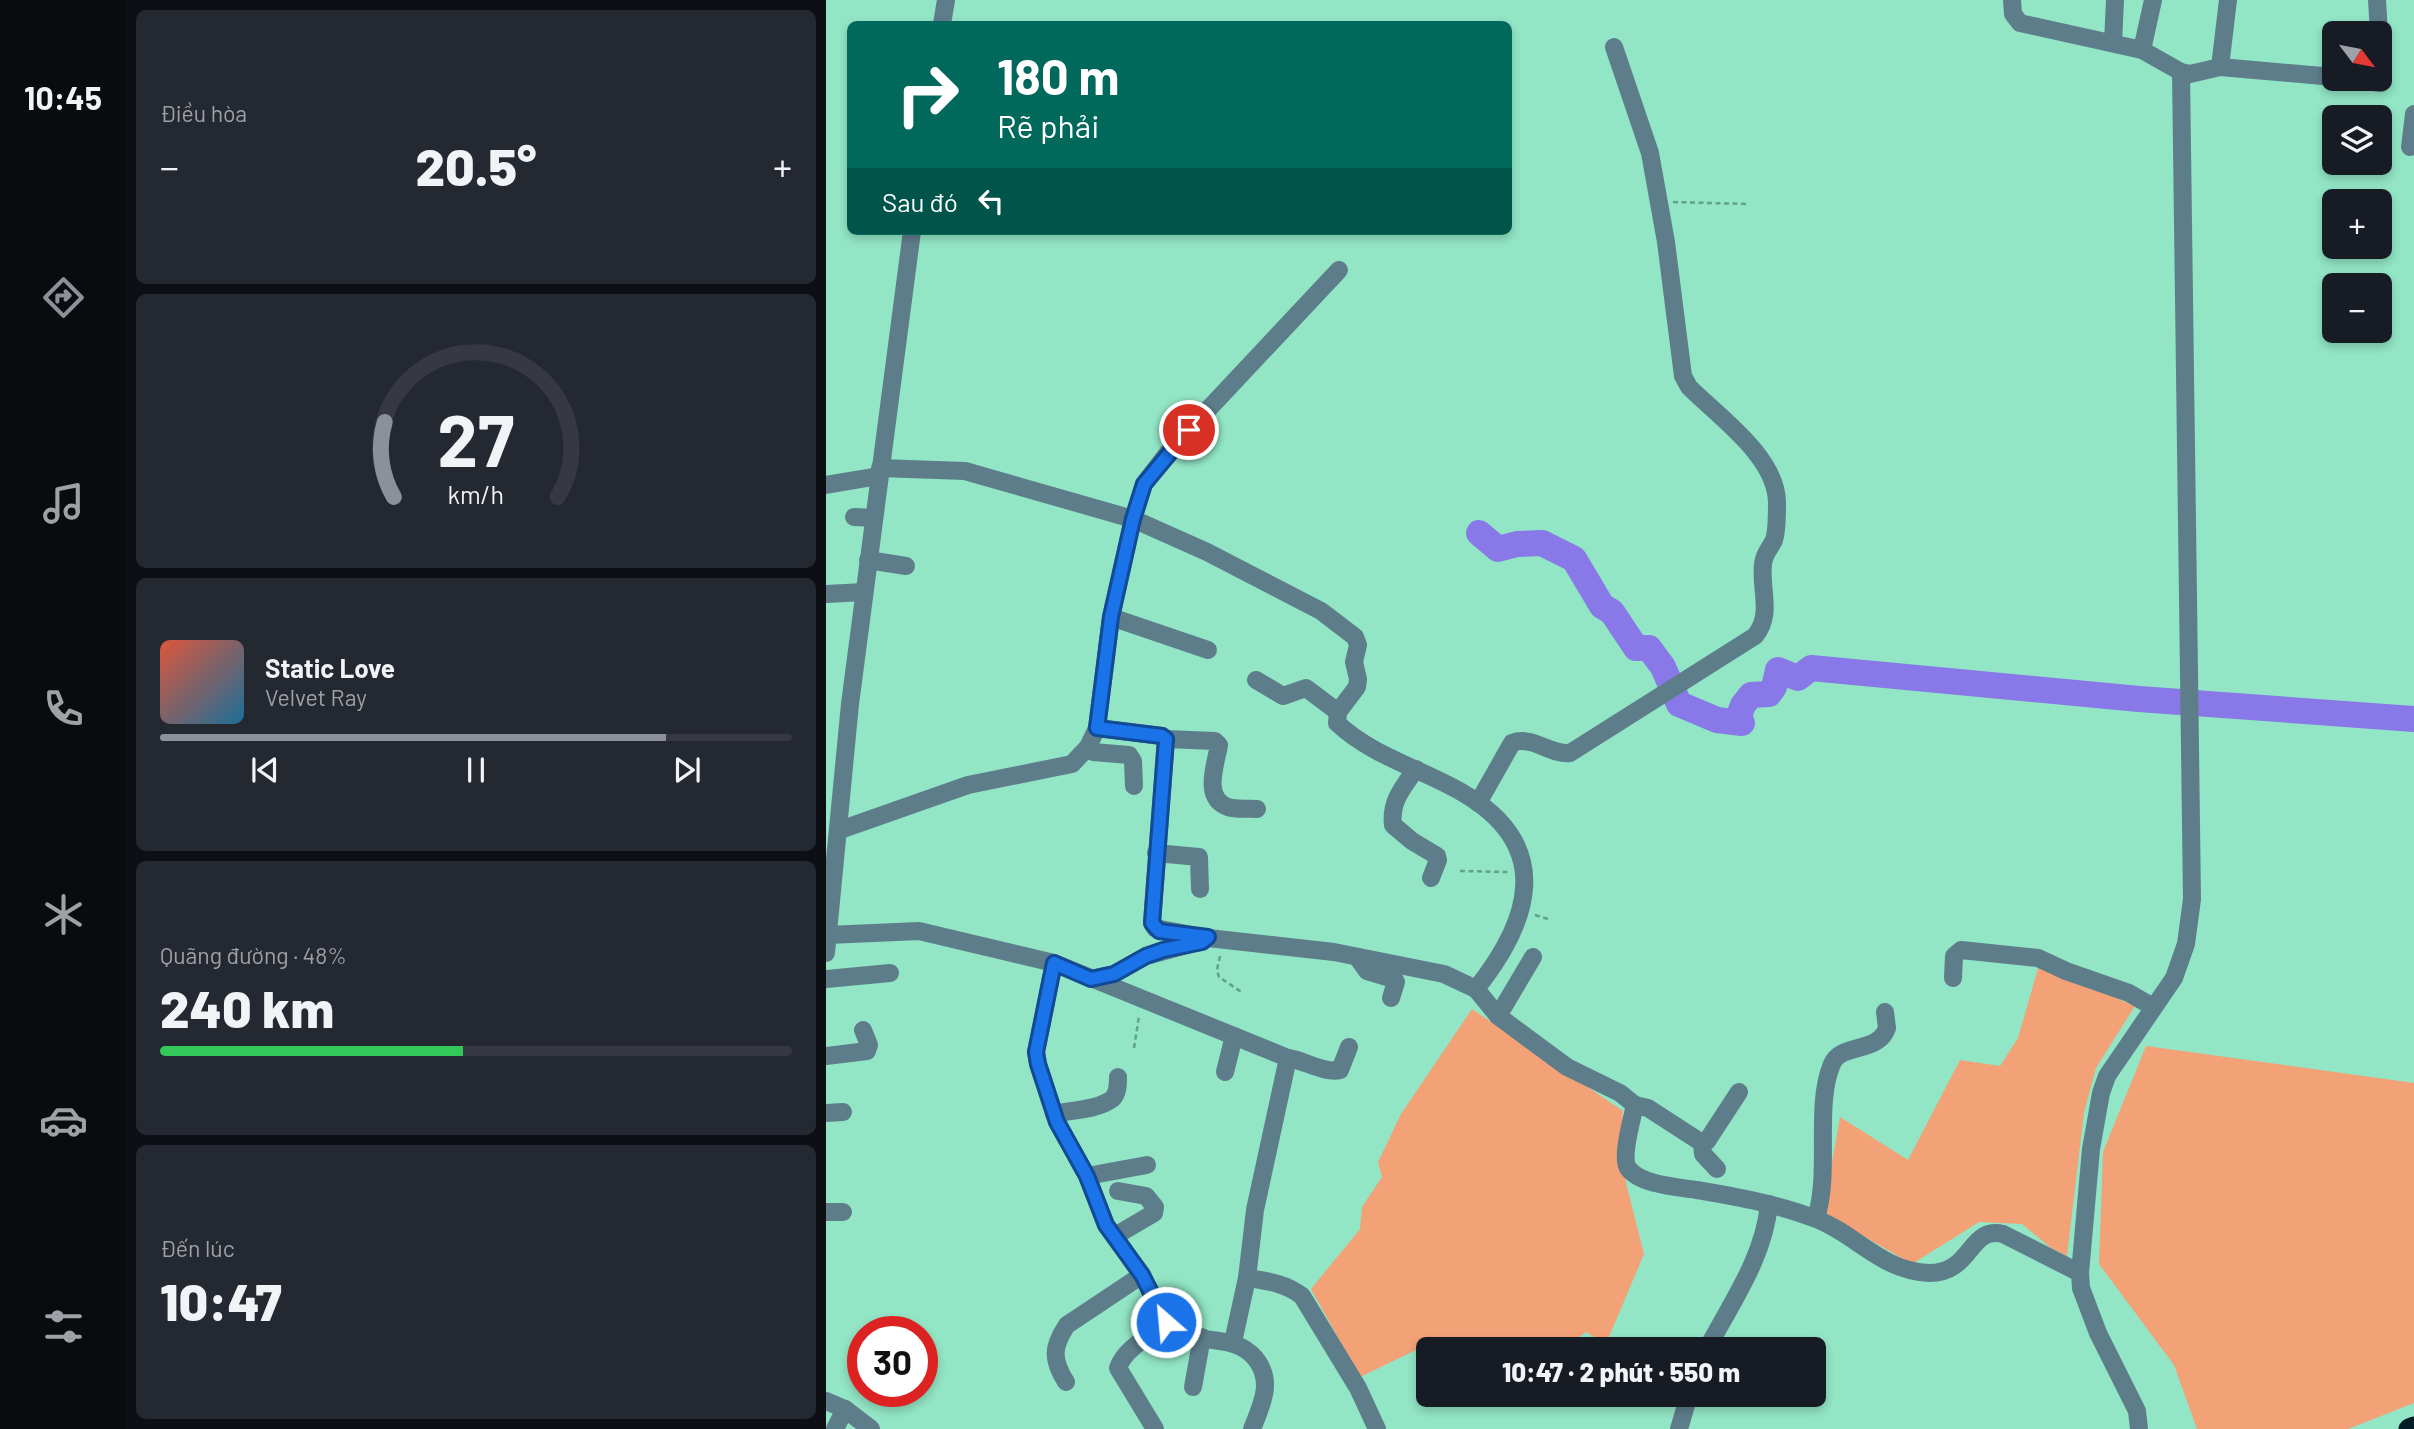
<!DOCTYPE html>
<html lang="vi">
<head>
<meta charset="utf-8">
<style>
  :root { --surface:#171b24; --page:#242831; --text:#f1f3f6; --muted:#9ea1a6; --line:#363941; --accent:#8c9099 }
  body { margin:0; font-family:Barlow,sans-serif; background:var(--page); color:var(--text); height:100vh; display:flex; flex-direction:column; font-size:26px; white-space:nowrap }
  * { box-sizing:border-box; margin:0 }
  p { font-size:23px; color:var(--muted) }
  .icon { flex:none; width:38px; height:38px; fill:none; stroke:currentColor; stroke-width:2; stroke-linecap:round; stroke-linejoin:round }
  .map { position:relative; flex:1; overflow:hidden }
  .drawer { display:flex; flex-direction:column; gap:10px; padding:10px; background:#0d0f14; width:700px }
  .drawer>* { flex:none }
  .guide { position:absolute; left:21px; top:21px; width:665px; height:214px; border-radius:10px; box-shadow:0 4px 10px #0003; background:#00695c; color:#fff; overflow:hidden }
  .needle { width:46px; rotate:122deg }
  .tools { position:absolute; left:1496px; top:21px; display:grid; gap:14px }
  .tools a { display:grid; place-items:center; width:70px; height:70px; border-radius:10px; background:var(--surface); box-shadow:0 4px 10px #0003; font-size:35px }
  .speed { position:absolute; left:21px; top:1316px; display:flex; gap:14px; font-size:35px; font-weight:700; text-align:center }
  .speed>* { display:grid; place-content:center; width:91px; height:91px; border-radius:50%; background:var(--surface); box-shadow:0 4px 10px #0003; line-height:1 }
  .speed .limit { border:10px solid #d22; background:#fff; color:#111 }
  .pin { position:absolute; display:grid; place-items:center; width:60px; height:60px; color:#fff; margin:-30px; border:4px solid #fff; border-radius:50%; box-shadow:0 2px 7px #0007 }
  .me { position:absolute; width:77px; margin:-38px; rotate:333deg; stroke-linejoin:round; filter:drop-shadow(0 0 5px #0008) }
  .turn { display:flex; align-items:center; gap:24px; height:147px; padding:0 35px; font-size:32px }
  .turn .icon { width:91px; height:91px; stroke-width:2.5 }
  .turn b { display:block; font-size:49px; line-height:60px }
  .then { display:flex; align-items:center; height:66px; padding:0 35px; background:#0003; gap:14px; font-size:26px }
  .big { font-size:52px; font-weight:800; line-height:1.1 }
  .drawer .tile { flex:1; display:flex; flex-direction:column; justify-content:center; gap:10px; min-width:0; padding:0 24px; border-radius:10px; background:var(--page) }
  .drawer .dial { align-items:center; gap:0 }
  .dial svg { height:182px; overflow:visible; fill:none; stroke:var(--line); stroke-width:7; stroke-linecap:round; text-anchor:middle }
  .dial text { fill:var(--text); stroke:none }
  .song { display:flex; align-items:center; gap:21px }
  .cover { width:84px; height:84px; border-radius:10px; background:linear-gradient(135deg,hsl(10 70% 55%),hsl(200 70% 35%)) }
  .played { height:7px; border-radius:4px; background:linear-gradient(90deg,var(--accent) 80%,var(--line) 80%) }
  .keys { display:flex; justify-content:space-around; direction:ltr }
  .heat { display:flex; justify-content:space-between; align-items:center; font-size:38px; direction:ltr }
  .charge { height:10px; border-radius:5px; background:linear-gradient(90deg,#34c759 48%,var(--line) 0) }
  .trip { position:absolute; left:590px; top:1337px; width:410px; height:70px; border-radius:10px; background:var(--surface); box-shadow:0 4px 10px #0003; font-weight:800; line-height:70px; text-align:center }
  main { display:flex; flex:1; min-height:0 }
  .dock { display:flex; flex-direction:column; width:126px; justify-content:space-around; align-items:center; background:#090b0e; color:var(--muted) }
  .dock .icon { width:49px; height:49px }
  .dock .selected { color:var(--accent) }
  .dock b { font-size:32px; color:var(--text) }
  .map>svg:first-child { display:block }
  .green { fill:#f3a177 }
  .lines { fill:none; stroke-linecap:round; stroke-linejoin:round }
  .river { stroke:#8979e8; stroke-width:26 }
  .path { stroke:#60a38a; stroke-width:2.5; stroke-dasharray:5 3.5; stroke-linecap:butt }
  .minor { stroke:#5e7d8b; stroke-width:18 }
  .highway { stroke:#041e28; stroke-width:21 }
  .route-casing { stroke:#114b97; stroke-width:18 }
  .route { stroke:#1a73e8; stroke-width:12 }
</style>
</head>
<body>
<main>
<nav class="dock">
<b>10:45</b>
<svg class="icon selected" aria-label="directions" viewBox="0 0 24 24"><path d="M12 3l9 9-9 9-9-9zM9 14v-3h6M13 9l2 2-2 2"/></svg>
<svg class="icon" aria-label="music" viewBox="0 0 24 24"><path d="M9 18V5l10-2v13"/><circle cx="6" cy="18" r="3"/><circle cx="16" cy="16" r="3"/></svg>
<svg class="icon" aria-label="phone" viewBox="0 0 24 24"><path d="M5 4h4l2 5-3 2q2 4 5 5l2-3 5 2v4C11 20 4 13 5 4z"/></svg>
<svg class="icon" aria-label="climate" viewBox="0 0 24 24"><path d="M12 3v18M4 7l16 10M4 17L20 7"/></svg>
<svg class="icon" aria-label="car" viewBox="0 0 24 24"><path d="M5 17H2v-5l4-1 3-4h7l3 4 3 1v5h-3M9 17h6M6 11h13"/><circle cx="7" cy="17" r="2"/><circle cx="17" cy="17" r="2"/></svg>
<svg class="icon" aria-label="filters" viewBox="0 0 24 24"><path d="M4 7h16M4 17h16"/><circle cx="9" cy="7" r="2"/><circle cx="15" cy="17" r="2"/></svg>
</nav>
<section class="drawer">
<div class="tile"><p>Điều hòa</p>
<div class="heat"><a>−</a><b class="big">20.5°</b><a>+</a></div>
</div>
<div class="tile dial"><svg viewBox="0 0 100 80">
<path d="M14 69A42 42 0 1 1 86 69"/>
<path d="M14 69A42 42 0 0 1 10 36" stroke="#8c9099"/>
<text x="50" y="56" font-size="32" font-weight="700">27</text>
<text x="50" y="72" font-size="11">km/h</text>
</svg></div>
<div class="tile">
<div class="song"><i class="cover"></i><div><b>Static Love</b><p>Velvet Ray</p></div></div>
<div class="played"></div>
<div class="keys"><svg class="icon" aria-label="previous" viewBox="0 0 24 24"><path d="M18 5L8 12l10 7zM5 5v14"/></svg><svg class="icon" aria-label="pause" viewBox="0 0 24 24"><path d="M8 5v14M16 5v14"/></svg><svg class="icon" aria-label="next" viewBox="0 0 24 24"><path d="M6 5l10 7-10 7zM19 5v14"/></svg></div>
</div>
<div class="tile"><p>Quãng đường · 48%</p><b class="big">240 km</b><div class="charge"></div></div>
<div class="tile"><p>Đến lúc</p><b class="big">10:47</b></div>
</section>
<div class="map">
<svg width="1588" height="1429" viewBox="0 0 1588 1429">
  <rect width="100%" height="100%" fill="#92e5c5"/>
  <g class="green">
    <polygon points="1213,965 1309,1006 1270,1068 1258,1112 1241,1256 1225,1248 1196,1224 1153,1222 1086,1264 997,1213 1014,1117 1082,1160 1134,1060 1174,1066 1192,1038"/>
    <polygon points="646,1009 797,1111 794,1144 800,1183 818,1254 780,1344 760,1332 736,1349 602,1349 602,1359 594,1348 534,1377 485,1289 534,1229 536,1207 556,1177 552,1162 575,1114"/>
    <polygon points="1320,1046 1588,1083 1588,1403 1522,1429 1371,1429 1348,1365 1273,1264 1277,1152"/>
  </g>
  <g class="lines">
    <polyline class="river" points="653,533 672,549 691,544 716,543 748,559 776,606 786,612 810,648 823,648 837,667 853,704 891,720 916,723 913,716 917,705 925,695 943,694 948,687 952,670 972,678 985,668 1313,699 1588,719"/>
    <g class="path">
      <polyline points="847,202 921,204"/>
      <polyline points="634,871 682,872"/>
      <polyline points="709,915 722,919"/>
      <polyline points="394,956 391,970 393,977 417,993"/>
      <polyline points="308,1048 313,1016"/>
      <polyline points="814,1395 817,1395"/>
      <polyline points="829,1395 843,1404"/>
    </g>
    <g class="minor">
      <polyline points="1186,0 1187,14 1194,23 1316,50 1355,72 1364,74 1394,67 1402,0"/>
      <polyline points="1551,0 1553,33"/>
      <polyline points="116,24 120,0"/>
      <polyline points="1287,43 1289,0"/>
      <polyline points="1316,50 1327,0"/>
      <polyline points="1394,67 1508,77"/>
      <polyline points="1520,79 1555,83 1554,44"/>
      <polyline points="1584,147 1588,114"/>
      <path d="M 54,468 L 139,471 L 307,519 L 381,552 L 495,611 L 529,637 L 532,645 L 528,662 L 532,679 L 531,687 L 512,712 L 511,723 C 546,756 596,769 637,793 C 728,846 705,920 650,989 L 672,1016 L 741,1067 L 794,1093 L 809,1105 L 822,1108 L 876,1143 L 881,1141 L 913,1092"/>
      <polyline points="0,485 53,476"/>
      <polyline points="28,517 48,518"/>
      <polyline points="42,560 80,566"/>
      <polyline points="0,594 38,592"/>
      <polyline points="285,617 382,650"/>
      <polyline points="430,680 457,696 480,688 512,712"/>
      <polyline points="271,728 336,736 340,739 326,923 329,928 382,938 508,952 618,974 650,989"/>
      <path d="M 340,739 L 389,741 L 393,745 C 390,764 376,798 402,807 C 410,810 422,808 431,809"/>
      <polyline points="262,747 267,752 303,755 307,761 308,786"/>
      <path d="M 590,769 C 577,787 564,802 567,825 L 586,841 L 611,856 L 612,860 L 605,878"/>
      <path d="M 652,803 L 686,743 C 707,735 723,755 744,753 L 929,636 C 947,614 934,590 937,564 C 938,553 944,549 948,540 C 951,531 951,513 951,503 C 951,457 893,417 863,387 L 857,376 L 840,242 L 824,153 L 788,47"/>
      <polyline points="14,830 142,785 246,764 262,747 271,728 285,617 307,519 318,484 344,450 513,270"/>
      <polyline points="330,853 373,857 374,889"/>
      <path d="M 2,935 L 93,931 L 228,963 L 462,1058 C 478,1060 499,1074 514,1070 L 523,1047"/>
      <polyline points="0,953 24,704 86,231"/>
      <polyline points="531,957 541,971 568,979 570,982 565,998"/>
      <path d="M 228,963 L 210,1052 L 212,1064 L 231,1122 L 261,1176 L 280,1225 L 316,1275 L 340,1323 C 362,1349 406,1330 429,1358 C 448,1381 436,1404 426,1429"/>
      <polyline points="1127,978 1128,956 1135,950 1212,958 1240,971 1303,993 1327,1007"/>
      <polyline points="0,979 64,973"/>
      <polyline points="265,979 288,974 320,956 379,940"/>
      <polyline points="672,1016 707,957"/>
      <polyline points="0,1056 41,1051 43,1045 37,1030"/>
      <polyline points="399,1072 408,1036"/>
      <path d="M 809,1105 C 806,1119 795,1157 802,1168 C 814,1185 852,1187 871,1190 C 911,1197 952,1204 990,1219 C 1030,1234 1055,1271 1103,1273 C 1147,1273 1142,1226 1177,1234 L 1254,1273"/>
      <polyline points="0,1113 17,1112"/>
      <path d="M 228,1114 C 246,1110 271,1110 286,1099 C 292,1094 292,1084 292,1077"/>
      <polyline points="876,1143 877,1154 891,1169"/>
      <polyline points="261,1176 321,1165"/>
      <polyline points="0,1212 17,1212"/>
      <path d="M 990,1218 C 1005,1172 988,1106 1006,1064 C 1016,1042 1052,1054 1061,1028 L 1059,1012"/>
      <polyline points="289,1236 328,1213 329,1207 320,1196 292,1191"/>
      <path d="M 421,1278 C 442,1281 459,1283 476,1296 L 532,1388 L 551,1429"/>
      <polyline points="407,1342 421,1278 429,1210 462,1058"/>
      <path d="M 881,1349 C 905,1303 938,1258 943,1204"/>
      <path d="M 240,1382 C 226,1360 226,1347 241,1325 L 316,1275"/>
      <polyline points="367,1387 376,1337"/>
      <polyline points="0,1401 19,1409 45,1429"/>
      <polyline points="9,1429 19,1409"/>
      <path d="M 329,1429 L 292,1368 C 298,1349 325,1335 340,1323"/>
      <polyline points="853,1429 863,1395"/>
      <polyline points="1313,1429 1311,1411 1272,1333 1255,1288 1254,1273 1265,1149 1275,1093 1281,1076 1348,978 1360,944 1366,899 1355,72"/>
    </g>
    <polyline class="highway" points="1583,1429 1588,1427"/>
  </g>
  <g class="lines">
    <defs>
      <polyline id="route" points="340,1322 316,1275 280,1225 261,1176 231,1122 212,1064 210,1052 228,963 265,979 288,974 320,956 337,950 376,942 382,937 333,931 326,923 340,739 336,736 271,728 285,617 307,519 318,484 363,430"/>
    </defs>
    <use href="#route" class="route-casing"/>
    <use href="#route" class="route"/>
  </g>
</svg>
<div class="tools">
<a><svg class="needle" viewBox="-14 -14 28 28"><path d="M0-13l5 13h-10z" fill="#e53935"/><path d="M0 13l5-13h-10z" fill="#9ea1a6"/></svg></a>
<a><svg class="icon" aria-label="layers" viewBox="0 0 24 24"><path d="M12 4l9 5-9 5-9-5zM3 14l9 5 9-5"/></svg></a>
<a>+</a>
<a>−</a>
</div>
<div class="speed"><div class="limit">30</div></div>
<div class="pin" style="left:363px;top:430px;background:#d93025"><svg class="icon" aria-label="arrive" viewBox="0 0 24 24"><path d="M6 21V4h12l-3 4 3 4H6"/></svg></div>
<svg class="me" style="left:340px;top:1322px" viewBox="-20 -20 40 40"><circle r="17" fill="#1a73e8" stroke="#fff" stroke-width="3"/><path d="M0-11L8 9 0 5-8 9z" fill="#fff"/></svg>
<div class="trip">10:47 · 2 phút · 550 m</div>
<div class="guide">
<div class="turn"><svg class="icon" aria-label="right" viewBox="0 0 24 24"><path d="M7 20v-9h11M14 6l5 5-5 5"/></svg><div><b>180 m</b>Rẽ phải</div></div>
<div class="then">Sau đó<svg class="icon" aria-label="left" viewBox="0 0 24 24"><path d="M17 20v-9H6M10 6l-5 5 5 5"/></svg></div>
</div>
</div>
</main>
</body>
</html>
